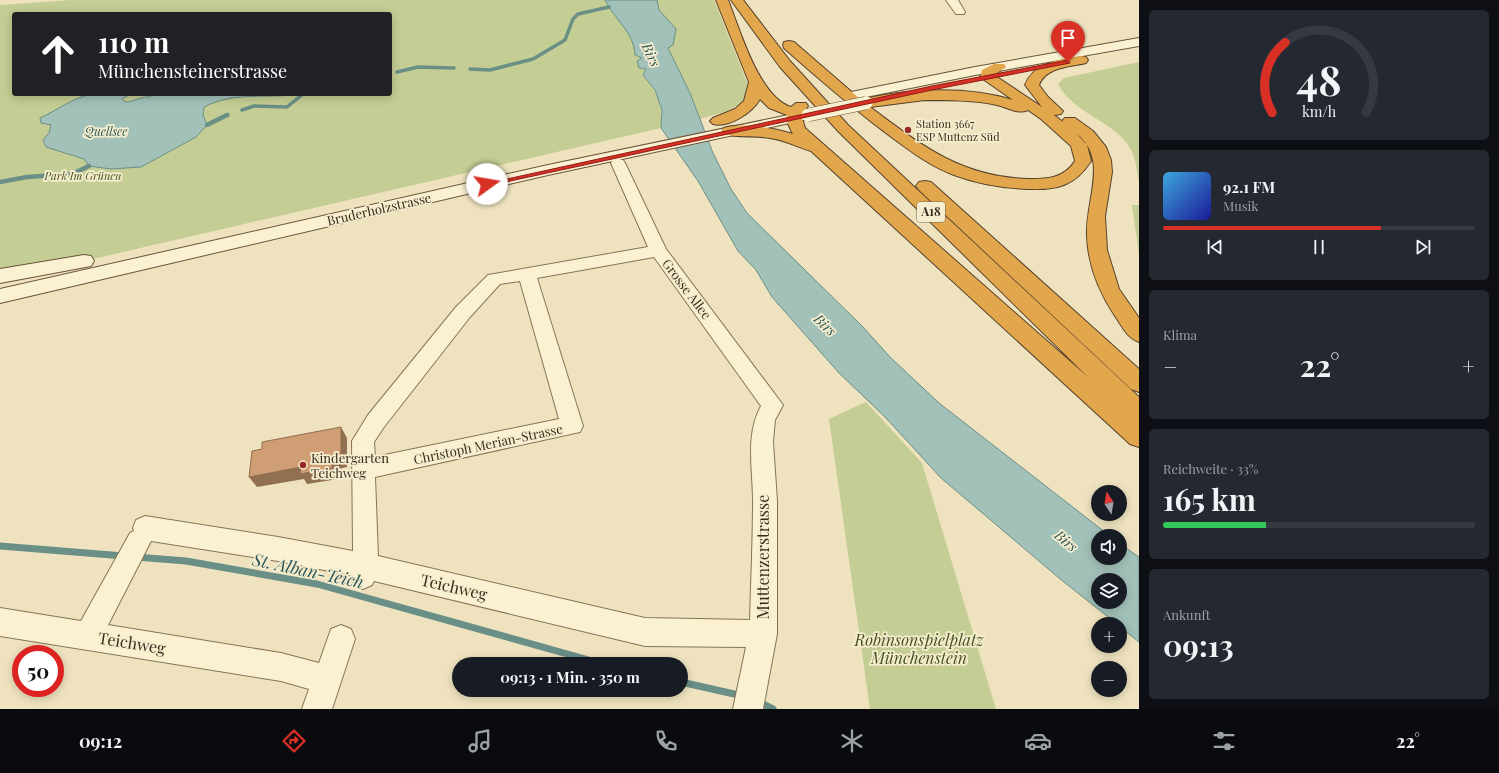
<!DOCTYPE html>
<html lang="de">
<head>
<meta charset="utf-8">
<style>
  :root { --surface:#171b24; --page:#242831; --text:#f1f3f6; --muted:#9ea1a6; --line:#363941; --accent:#d93025 }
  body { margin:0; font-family:"Playfair Display",serif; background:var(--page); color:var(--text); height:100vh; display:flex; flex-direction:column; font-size:15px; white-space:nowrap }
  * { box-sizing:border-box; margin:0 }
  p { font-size:13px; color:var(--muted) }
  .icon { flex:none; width:22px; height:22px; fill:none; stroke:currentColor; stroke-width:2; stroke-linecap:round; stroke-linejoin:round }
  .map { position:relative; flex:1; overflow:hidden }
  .side { display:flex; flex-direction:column; gap:10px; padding:10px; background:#0d0f14; width:360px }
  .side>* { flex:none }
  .guide { position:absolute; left:12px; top:12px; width:380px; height:84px; border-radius:4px; box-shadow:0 2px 10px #0003; background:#202124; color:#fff; overflow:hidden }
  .needle { width:26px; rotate:348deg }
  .tools { position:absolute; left:1091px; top:485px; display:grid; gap:8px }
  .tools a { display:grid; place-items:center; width:36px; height:36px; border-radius:50%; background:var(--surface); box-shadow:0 2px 10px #0003; font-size:20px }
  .speed { position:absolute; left:12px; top:645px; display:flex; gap:8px; font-size:20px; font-weight:700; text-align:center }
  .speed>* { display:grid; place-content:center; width:52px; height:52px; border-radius:50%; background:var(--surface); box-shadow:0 2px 10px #0003; line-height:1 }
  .speed .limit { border:6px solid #d22; background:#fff; color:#111 }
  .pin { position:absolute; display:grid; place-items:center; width:34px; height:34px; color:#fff; margin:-41px -17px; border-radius:50% 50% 50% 0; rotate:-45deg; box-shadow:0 0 4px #0007 }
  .pin .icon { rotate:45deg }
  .me { position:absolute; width:44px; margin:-22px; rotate:77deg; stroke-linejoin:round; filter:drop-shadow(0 0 3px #0008) }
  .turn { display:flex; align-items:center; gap:14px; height:84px; padding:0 20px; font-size:18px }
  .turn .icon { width:52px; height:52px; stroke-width:2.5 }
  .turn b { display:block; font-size:28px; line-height:34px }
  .big { font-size:30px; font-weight:700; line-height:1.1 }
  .side .card { flex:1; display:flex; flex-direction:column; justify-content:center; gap:6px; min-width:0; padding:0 14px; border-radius:6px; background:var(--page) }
  .side .dial { align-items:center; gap:0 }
  .dial svg { height:104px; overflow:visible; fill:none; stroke:var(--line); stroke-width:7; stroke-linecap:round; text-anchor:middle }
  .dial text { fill:var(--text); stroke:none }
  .song { display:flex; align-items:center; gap:12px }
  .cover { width:48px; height:48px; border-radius:6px; background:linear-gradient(135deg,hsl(200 70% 55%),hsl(240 70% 35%)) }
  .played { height:4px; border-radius:2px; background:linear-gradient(90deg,var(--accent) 70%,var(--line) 70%) }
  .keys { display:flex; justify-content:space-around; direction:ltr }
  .heat { display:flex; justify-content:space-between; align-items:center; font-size:22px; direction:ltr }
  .charge { height:6px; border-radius:3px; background:linear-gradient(90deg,#34c759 33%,var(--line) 0) }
  .trip { position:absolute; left:452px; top:657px; width:236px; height:40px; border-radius:20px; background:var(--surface); box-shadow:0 2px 10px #0003; font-weight:700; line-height:40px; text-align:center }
  .tab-bar { display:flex; height:64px; justify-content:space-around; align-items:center; background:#090b0e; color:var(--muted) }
  .tab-bar .icon { width:28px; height:28px }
  .tab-bar .active { color:var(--accent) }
  .tab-bar b { font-size:18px; color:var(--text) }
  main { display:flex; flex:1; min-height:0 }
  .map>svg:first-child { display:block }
  .green { fill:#c4cd93; fill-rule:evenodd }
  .water { fill:#a2c1b9; stroke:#698f87; fill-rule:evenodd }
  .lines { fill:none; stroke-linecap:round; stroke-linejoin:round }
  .stream-far2 { stroke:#698f87; stroke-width:3.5 }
  .stream-far1 { stroke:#698f87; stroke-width:4.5 }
  .stream { stroke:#698f87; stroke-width:7 }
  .street-casing { stroke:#887357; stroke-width:2 }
  .secondary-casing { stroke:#6a543a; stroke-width:2 }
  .highway-casing { stroke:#56412c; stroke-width:2 }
  .street { fill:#faf0d2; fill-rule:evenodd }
  .secondary { fill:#faf0d2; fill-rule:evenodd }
  .highway { fill:#e2a74c; fill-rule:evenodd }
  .secondary-bridge-casing { stroke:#6a543a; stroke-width:14; stroke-linecap:butt }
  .secondary-bridge { stroke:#faf0d2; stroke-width:13 }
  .shaded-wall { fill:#916f51 }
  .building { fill:#cf9e74; stroke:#916f51 }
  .route { fill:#d93025; stroke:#8d1f18 }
  .poi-dot { fill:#992a25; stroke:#f6edcf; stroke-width:1.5 }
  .labels { text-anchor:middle; stroke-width:3.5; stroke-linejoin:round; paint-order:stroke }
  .far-poi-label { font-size:11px; fill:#372a1c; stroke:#f6edcf; text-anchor:start }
  .far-park-label { font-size:11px; font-style:italic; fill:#455422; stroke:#f6edcf }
  .far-water-label { font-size:12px; font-style:italic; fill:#2b5857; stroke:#f6edcf }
  .shield { fill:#f6edcf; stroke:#706452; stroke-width:1 }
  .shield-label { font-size:12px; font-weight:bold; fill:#372a1c }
  .street-label { font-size:13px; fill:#372a1c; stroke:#f6edcf }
  .poi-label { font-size:13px; fill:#372a1c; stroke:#f6edcf; text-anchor:start }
  .water-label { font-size:14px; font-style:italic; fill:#2b5857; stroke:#f6edcf }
  .near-street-label { font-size:16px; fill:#372a1c; stroke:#f6edcf }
  .near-park-label { font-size:16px; font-style:italic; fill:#455422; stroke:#f6edcf }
  .near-water-label { font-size:17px; font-style:italic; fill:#2b5857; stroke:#f6edcf }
</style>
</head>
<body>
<main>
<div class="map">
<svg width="1139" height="709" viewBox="0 0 1139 709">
  <rect width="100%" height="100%" fill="#efe3bf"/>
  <g class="green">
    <path d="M 72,0 L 605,0 L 621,22 L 643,58 L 637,61 L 639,68 L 646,69 L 643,75 C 658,94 663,104 661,128 L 84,261 L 0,276 L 0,5 ZM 14,14 L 390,14 L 390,94 L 14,94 Z"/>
    <path d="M 657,0 L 714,0 L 747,82 L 748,95 C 734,112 720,113 700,119 L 690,93 L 668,48 L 675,29 L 659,10 Z"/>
    <path d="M 1139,62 L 1139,182 C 1137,172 1136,161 1132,152 C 1120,123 1074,115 1058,84 L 1064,78 Z"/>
    <polygon points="1132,205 1139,205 1139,254"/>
    <polygon points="866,402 922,463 996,709 870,709 829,419"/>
  </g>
  <g class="water">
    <path d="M 605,0 L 657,0 L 659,10 L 676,29 L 673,45 L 668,48 L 690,93 L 713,153 L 731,189 L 747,213 L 863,327 L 890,357 L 939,403 L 1110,536 L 1098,536 L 1098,558 L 1120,558 L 1120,544 L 1139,557 L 1139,642 L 1120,627 L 1120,624 L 1117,624 L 1059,578 L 941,478 L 885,417 L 839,373 L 772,297 L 756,270 L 738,251 L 698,181 L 661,128 L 662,110 L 655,90 L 643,75 L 646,69 L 639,68 L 637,61 L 642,58 L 635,55 C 634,32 614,19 605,0 ZM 1098,580 L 1120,580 L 1120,602 L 1098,602 Z"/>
    <path d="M 92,94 L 143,94 L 129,95 L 122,99 L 125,102 C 134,102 141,96 150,97 L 153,94 L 302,94 C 269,99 234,91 204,107 L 203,115 L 207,125 L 196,137 L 141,167 L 111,169 L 89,166 L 84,159 L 46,147 L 43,140 L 49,133 L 51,125 L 41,123 L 40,118 C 58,110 72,98 92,94 Z"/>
  </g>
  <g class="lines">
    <g class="stream-far2">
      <polyline points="470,69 490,70 533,59 565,40 573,19 578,14 609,7"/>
      <polyline points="397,72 418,67 454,68"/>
      <polyline points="242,110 254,106 287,107 303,94"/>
      <polyline points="225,116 228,115"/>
    </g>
    <g class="stream-far1">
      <polyline points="207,125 227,115"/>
      <polyline points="0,182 27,177 72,174 89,166"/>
    </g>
    <g class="stream">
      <polyline points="0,546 124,556"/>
      <polyline points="136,557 186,561 317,584 603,664"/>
      <polyline points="681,682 743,696"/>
      <polyline points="759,702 773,709"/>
    </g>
    <defs>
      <g id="street">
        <polygon points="946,0 958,0 965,12 964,14 956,14"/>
        <path d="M 618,159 L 623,160 L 625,163 L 666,249 L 783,405 L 775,420 L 773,442 L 777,501 L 777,634 L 763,709 L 733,709 L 746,647 L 645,646 L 374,581 L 372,585 L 363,589 L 354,585 L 350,575 L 278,561 L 151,541 L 108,625 L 281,653 L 319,663 L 331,629 L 341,625 L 351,629 L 355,639 L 332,709 L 302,709 L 309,689 L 281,681 L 0,636 L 0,608 L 81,621 L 130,533 L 134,531 L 133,528 L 136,520 L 145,516 L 278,537 L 353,551 L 352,441 L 368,415 L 456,307 L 488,275 L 648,247 L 611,163 L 613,160 ZM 654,257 L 761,406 C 745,435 753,469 753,501 C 753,541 751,581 750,620 L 645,618 L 378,556 L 375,477 L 580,432 L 583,426 L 537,278 ZM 520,281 L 559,419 L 375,457 L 374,442 L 384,427 L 470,317 L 500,284 Z"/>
      </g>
      <g id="secondary">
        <polygon points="1139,38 1139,46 975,75 856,99 851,98 849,95 851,92 856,91 975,67"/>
        <polygon points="808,111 813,112 815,115 813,118 548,175 0,303 0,289 548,165"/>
        <polygon points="84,255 91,256 94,261 91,266 0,283 0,269"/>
      </g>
      <g id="highway">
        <path d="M 716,0 L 728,0 C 740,30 759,97 791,107 L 796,103 L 806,103 L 808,106 L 805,110 L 813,112 L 815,115 L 813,118 L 802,118 L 805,128 L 1089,378 L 838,131 L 780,67 L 731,0 L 743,0 L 790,61 L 848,125 L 1139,397 L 1139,447 L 1130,444 L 811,151 C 797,147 785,140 770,138 C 755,135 738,138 724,134 L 721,131 L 724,128 C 745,122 772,128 793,134 L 788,124 L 787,115 L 769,108 L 760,99 C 752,113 729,128 713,124 L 710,121 L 713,118 L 735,109 L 744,101 L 749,82 Z"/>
        <path d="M 789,41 L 794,42 L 861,100 C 907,88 968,86 1013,100 L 980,77 L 982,70 L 994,64 L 1004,64 L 1006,67 L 994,75 L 1042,107 L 1025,85 C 1034,62 1059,60 1081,56 L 1086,57 L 1088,60 L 1086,63 C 1069,67 1046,67 1039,85 L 1048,97 L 1063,111 L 1061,114 L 1054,115 L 1064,123 L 1062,121 L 1065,118 L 1075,118 L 1093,131 L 1106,147 L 1111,160 L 1112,172 L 1105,216 L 1107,250 L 1119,289 L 1139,318 L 1139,342 C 1127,338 1122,326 1115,316 C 1099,292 1088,265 1087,236 C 1085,199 1110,160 1076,133 L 1087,145 L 1091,161 C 1075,186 1057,190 1029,189 C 1004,188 978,184 954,175 C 932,167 913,153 894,139 C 856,111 820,80 784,48 L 783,45 L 784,42 ZM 925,100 C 949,100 973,100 997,105 C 1007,107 1018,115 1028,110 L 1041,119 L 1071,146 L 1075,161 C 1064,178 1048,179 1029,179 C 961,177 922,146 870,107 Z"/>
        <polygon points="925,181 931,182 1139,369 1139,392 1131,389 919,190 916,186 919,182"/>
      </g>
    </defs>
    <use href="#street" class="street-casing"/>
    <use href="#secondary" class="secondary-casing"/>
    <use href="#highway" class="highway-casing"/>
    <use href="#street" class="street"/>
    <use href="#secondary" class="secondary"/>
    <use href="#highway" class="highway"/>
    <defs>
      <polyline id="secondary-bridge" points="808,115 866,103"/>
    </defs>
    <use href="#secondary-bridge" class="secondary-bridge-casing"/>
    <use href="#secondary-bridge" class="secondary-bridge"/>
  </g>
  <polygon class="shaded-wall" points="341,427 347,438 347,467 338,469 338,479 307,484 304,479 257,487 249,477"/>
  <polygon class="building" points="341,427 341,457 332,458 332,468 300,474 301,467 249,477 252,451 262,449 262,442"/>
  <polygon class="route" points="1068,60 1070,63 932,90 487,186 484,184 932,86"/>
  <g class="poi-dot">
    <circle cx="908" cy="130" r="4"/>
    <circle cx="303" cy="465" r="4"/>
  </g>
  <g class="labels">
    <g class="far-poi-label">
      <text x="916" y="128">Station 3667<tspan x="916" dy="13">ESP Muttenz Süd</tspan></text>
    </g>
    <g class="far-park-label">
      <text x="83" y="180">Park Im Grünen</text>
    </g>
    <g class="far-water-label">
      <text x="106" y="136">Quellsee</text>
    </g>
    <rect class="shield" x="917" y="202" width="28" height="20" rx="3"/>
    <g class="shield-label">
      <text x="931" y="216">A18</text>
    </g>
    <g class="street-label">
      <text transform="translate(379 209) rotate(-13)" y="5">Bruderholzstrasse</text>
      <text transform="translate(687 289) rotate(53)" y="5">Grosse Allee</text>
      <text transform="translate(488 444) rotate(-12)" y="5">Christoph Merian-Strasse</text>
    </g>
    <g class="poi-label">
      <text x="311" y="463">Kindergarten<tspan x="311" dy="15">Teichweg</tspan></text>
    </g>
    <g class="water-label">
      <text transform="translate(651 55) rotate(65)" y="5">Birs</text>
      <text transform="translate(825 325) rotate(44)" y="5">Birs</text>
      <text transform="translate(1066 541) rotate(40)" y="5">Birs</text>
    </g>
    <g class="near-street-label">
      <text transform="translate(763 557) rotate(-90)" y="6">Muttenzerstrasse</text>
      <text transform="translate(454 587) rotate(13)" y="6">Teichweg</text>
      <text transform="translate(132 643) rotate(9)" y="6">Teichweg</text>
    </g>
    <g class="near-park-label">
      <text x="919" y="646">Robinsonspielplatz<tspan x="919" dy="18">Münchenstein</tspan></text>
    </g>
    <g class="near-water-label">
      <text transform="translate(308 571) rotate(12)" y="6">St. Alban-Teich</text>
    </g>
  </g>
</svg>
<div class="tools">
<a><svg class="needle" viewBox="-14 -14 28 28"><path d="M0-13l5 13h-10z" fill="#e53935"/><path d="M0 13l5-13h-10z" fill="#9ea1a6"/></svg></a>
<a><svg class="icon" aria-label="sound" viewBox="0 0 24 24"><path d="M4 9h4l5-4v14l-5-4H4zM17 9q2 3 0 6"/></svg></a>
<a><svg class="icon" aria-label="layers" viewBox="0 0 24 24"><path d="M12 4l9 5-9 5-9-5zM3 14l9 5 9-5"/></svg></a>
<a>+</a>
<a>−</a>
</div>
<div class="speed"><div class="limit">50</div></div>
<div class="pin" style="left:1068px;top:62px;background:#d93025"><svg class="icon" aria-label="arrive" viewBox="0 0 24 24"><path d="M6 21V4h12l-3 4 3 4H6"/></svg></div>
<svg class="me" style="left:487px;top:184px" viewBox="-20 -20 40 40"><circle r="19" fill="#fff"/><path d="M0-13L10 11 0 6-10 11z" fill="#d93025"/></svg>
<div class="trip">09:13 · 1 Min. · 350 m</div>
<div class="guide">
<div class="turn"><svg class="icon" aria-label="ahead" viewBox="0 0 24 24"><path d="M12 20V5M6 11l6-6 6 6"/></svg><div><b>110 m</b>Münchensteinerstrasse</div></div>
</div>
</div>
<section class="side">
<div class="card dial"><svg viewBox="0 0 100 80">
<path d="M14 69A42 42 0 1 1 86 69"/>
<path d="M14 69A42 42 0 0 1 24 15" stroke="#d93025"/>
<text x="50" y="56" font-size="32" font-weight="700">48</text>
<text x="50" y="72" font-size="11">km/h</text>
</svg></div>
<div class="card">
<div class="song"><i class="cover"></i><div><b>92.1 FM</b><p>Musik</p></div></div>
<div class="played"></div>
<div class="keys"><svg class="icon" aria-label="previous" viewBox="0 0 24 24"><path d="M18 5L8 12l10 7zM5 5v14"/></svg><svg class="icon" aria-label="pause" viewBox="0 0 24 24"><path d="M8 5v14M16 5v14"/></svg><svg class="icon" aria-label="next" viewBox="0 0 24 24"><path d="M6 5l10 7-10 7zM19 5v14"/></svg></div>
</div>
<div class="card"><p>Klima</p>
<div class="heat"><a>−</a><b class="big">22°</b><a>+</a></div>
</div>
<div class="card"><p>Reichweite · 33%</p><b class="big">165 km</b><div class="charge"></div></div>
<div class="card"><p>Ankunft</p><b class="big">09:13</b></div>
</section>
</main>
<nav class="tab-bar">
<b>09:12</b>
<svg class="icon active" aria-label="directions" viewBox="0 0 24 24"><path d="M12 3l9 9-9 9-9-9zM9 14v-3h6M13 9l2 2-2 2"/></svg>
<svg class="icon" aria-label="music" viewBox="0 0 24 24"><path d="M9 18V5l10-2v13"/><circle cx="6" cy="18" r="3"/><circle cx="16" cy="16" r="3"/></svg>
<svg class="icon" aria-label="phone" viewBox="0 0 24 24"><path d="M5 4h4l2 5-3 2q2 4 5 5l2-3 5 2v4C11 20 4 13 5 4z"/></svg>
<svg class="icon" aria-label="climate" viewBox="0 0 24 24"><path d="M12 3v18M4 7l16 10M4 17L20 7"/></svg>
<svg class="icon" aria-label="car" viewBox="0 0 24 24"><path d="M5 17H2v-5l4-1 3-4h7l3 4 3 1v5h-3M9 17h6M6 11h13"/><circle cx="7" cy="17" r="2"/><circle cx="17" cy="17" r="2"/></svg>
<svg class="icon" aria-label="filters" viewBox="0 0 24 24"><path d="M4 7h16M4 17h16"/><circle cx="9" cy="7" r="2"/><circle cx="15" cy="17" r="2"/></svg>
<b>22°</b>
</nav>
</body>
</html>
